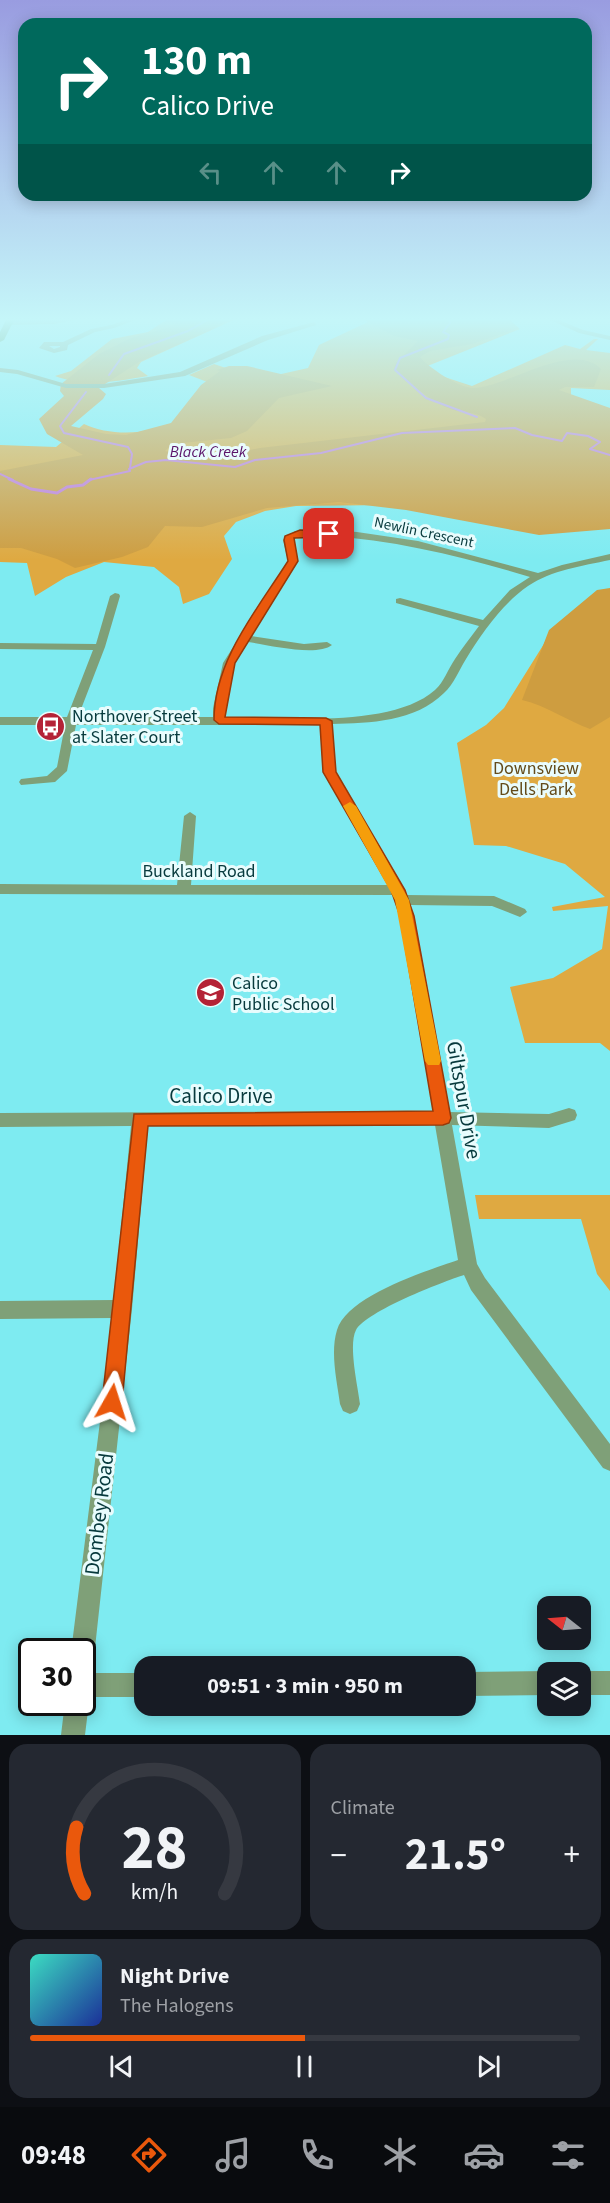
<!DOCTYPE html>
<html lang="en">
<head>
<meta charset="utf-8">
<style>
  :root { --surface:#171b24; --page:#242831; --text:#f1f3f6; --muted:#9ea1a6; --line:#363941; --accent:#ea580c }
  body { margin:0; font-family:"Source Sans 3",sans-serif; background:var(--page); color:var(--text); height:100vh; display:flex; flex-direction:column; font-size:22px; white-space:nowrap }
  * { box-sizing:border-box; margin:0 }
  p { font-size:20px; color:var(--muted) }
  .icon { flex:none; width:33px; height:33px; fill:none; stroke:currentColor; stroke-width:2; stroke-linecap:round; stroke-linejoin:round }
  .map { position:relative; height:1735px; overflow:hidden }
  .panel { display:flex; flex-direction:column; gap:9px; padding:9px; background:#0d0f14; flex:1 }
  .panel>* { flex:none }
  .banner { position:absolute; left:18px; top:18px; width:574px; height:183px; border-radius:18px; box-shadow:0 3px 15px #0003; background:#00695c; color:#fff; overflow:hidden }
  .needle { width:39px; rotate:287deg }
  .controls { position:absolute; left:537px; top:1596px; display:grid; gap:12px }
  .controls a { display:grid; place-items:center; width:54px; height:54px; border-radius:12px; background:var(--surface); box-shadow:0 3px 15px #0003; font-size:30px }
  .speed { position:absolute; left:18px; top:1638px; display:flex; gap:12px; font-size:30px; font-weight:700; text-align:center }
  .speed>* { display:grid; place-content:center; width:78px; height:78px; border-radius:50%; background:var(--surface); box-shadow:0 3px 15px #0003; line-height:1 }
  .speed .limit { border:3px solid #111; border-radius:9px; background:#fff; color:#111 }
  .pin { position:absolute; display:grid; place-items:center; width:51px; height:51px; color:#fff; margin:-26px; border-radius:12px; box-shadow:0 3px 9px #0006 }
  .me { position:absolute; width:66px; margin:-33px; rotate:6deg; stroke-linejoin:round; filter:drop-shadow(0 0 4px #0008) }
  .turn { display:flex; align-items:center; gap:21px; height:126px; padding:0 24px; font-size:27px }
  .turn .icon { width:78px; height:78px; stroke-width:2.5 }
  .turn b { display:block; font-size:42px; line-height:51px }
  .lanes { display:flex; align-items:center; height:57px; padding:0 24px; background:#0003; justify-content:center; gap:30px; direction:ltr }
  .lanes .off { opacity:.35 }
  .big { font-size:45px; font-weight:700; line-height:1.1 }
  .panel .tile { flex:1; display:flex; flex-direction:column; justify-content:center; gap:9px; min-width:0; padding:0 21px; border-radius:18px; background:var(--page) }
  .panel .dial { align-items:center; gap:0 }
  .dial svg { height:156px; overflow:visible; fill:none; stroke:var(--line); stroke-width:7; stroke-linecap:round; text-anchor:middle }
  .dial text { fill:var(--text); stroke:none }
  .song { display:flex; align-items:center; gap:18px }
  .cover { width:72px; height:72px; border-radius:9px; background:linear-gradient(135deg,hsl(170 70% 55%),hsl(230 70% 35%)) }
  .played { height:6px; border-radius:3px; background:linear-gradient(90deg,var(--accent) 50%,var(--line) 50%) }
  .keys { display:flex; justify-content:space-around; direction:ltr }
  .heat { display:flex; justify-content:space-between; align-items:center; font-size:33px; direction:ltr }
  .panel .tiles { flex:1; display:grid; gap:9px; grid-template-columns:1fr 1fr }
  .tile:last-child { grid-column:span 2 }
  .trip { position:absolute; left:134px; top:1656px; width:342px; height:60px; border-radius:18px; background:var(--surface); box-shadow:0 3px 15px #0003; font-weight:700; line-height:60px; text-align:center }
  .dock { display:flex; height:96px; justify-content:space-around; align-items:center; background:#090b0e; color:var(--muted) }
  .dock .icon { width:42px; height:42px }
  .dock .on { color:var(--accent) }
  .dock b { font-size:27px; color:var(--text) }
  .map>svg:first-child { display:block }
  .green { fill:#dfa941 }
  .forest { fill:#ce9d40 }
  .lines { fill:none; stroke-linecap:round; stroke-linejoin:round }
  .stream-far1 { stroke:#c478d4; stroke-width:2 }
  .stream { stroke:#c478d4; stroke-width:3 }
  .minor { fill:#7fa078; fill-rule:evenodd }
  .major { fill:#307021; fill-rule:evenodd }
  .route { fill:#ea580c; stroke:#983908; stroke-width:1.5 }
  .slow { fill:#f59e0b }
  .labels { text-anchor:middle; stroke-width:6; stroke-linejoin:round; paint-order:stroke }
  .far-street-label { font-size:15px; fill:#073a3d; stroke:#e9fcfd }
  .far-water-label { font-size:16px; font-style:italic; fill:#5b1369; stroke:#e9fcfd }
  .poi-label { font-size:18px; fill:#073a3d; stroke:#e9fcfd; text-anchor:start }
  .park-label { font-size:18px; fill:#644b1a; stroke:#e9fcfd }
  .street-label { font-size:18px; fill:#073a3d; stroke:#e9fcfd }
  .near-street-label { font-size:21px; fill:#073a3d; stroke:#e9fcfd }
</style>
</head>
<body>
<div class="map">
<svg width="610" height="1735" viewBox="0 0 610 1735">
  <rect width="100%" height="100%" fill="#7eebf1"/>
  <g class="green">
    <path d="M 169,318 L 268,318 L 263,320 L 238,318 L 141,362 L 137,368 L 148,376 C 116,381 87,388 55,376 L 71,371 L 112,339 L 148,332 Z"/>
    <path d="M 371,318 L 511,324 L 520,329 L 420,369 L 472,386 L 565,345 L 580,349 L 594,339 L 598,339 L 586,350 L 610,353 L 610,390 L 571,388 L 571,400 L 389,505 L 296,506 L 265,511 L 236,522 L 224,536 L 232,559 L 209,594 L 183,604 L 179,587 L 154,567 L 104,562 L 66,577 L 35,596 L 27,563 L 0,562 L 0,445 L 56,447 L 84,424 C 109,436 147,435 172,423 C 190,414 207,399 223,388 L 189,375 L 214,364 L 259,379 L 308,368 L 319,345 L 368,322 Z"/>
    <polygon points="610,594 610,1051 600,1043 525,1043 510,987 553,978 602,949 608,906 553,911 552,907 605,897 565,864 506,846 474,845 457,743 486,725 504,708 547,639"/>
    <polygon points="475,1195 610,1195 610,1291 597,1274 581,1219 479,1219"/>
  </g>
  <g class="forest">
    <path d="M 177,318 L 231,318 L 211,330 L 139,362 L 99,388 L 106,394 L 103,399 L 71,426 L 106,434 L 126,435 L 171,423 L 201,385 L 220,371 L 217,370 L 229,366 L 247,366 L 332,386 L 279,398 L 247,431 L 231,438 L 172,444 L 165,451 L 204,459 L 260,448 L 485,422 L 486,419 C 476,412 465,413 454,410 C 431,403 413,385 394,370 L 396,363 L 418,341 L 394,336 L 366,321 L 369,318 L 507,318 L 519,328 L 472,344 L 430,351 L 420,357 C 428,367 460,389 474,388 C 507,387 573,340 601,369 L 594,387 L 565,387 L 559,390 L 610,408 L 610,529 L 539,535 L 406,510 L 339,502 L 267,508 L 202,527 L 165,526 L 148,547 L 122,557 L 75,568 L 57,559 L 21,548 L 0,548 L 0,471 L 83,455 L 47,434 L 39,419 L 64,396 L 60,391 L 61,384 L 99,354 L 131,338 L 174,326 Z"/>
    <path d="M 610,588 L 610,717 L 590,729 C 566,720 547,706 522,700 L 549,630 L 597,590 Z"/>
  </g>
  <g class="lines">
    <g class="stream-far1">
      <polyline points="449,318 450,323 443,332 449,335 448,339 400,358 395,370 426,398 477,417"/>
      <polyline points="109,375 124,354 188,331 211,318"/>
      <polyline points="86,392 60,426 64,433 128,447 132,454 130,468"/>
      <polyline points="0,474 13,480"/>
      <polyline points="89,480 130,471 129,469 146,462 166,460 235,467 255,460 321,453 402,433 515,428 532,435 562,441 567,433 588,436 600,442 590,449 610,455"/>
    </g>
    <polyline class="stream" points="9,479 31,489 57,493 67,487 83,485 91,479"/>
    <g class="minor">
      <polygon points="70,318 83,318 54,324 8,325 5,323 8,321"/>
      <path d="M 132,318 L 140,318 L 114,328 L 95,332 L 68,345 L 67,350 L 54,353 L 39,348 L 44,342 L 63,342 L 91,329 L 111,325 ZM 49,346 L 60,346 L 60,347 L 54,349 Z"/>
      <polygon points="546,318 554,318 583,330 610,336 610,340 579,333"/>
      <polygon points="314,322 316,325 268,340 185,376 104,388 66,388 17,374 0,372 0,368 18,370 66,384 104,384 180,372 262,336"/>
      <path d="M 326,530 L 357,532 L 418,541 L 538,573 L 562,565 L 610,554 L 610,560 C 582,566 552,570 528,586 C 502,604 482,633 466,659 C 459,670 454,684 444,693 C 415,722 370,723 332,724 L 335,772 L 407,895 L 494,896 L 525,909 L 527,912 L 520,917 L 492,906 L 410,905 L 414,916 L 449,1112 L 549,1114 L 569,1108 L 575,1110 L 577,1115 L 575,1120 L 549,1128 L 452,1125 L 477,1264 L 485,1278 L 610,1444 L 610,1471 L 603,1468 L 471,1290 L 464,1275 C 442,1282 367,1311 356,1330 C 348,1345 358,1387 360,1404 L 357,1411 L 350,1414 L 343,1411 L 340,1404 C 337,1381 330,1353 337,1330 C 347,1296 426,1271 458,1260 L 435,1125 L 148,1126 L 132,1309 L 94,1657 L 90,1665 L 82,1668 L 82,1652 L 71,1652 L 113,1318 L 0,1319 L 0,1301 L 114,1300 L 131,1126 L 0,1127 L 0,1113 L 433,1111 L 400,916 L 393,895 L 0,894 L 0,884 L 177,885 L 184,816 L 190,812 L 196,816 L 191,885 L 388,885 L 323,772 L 320,725 L 76,725 L 67,771 L 55,782 L 21,785 L 19,782 L 21,779 L 47,776 L 57,767 L 65,725 L 0,725 L 0,717 L 67,717 L 93,650 L 0,649 L 0,643 L 96,644 L 110,596 L 115,593 L 119,594 L 120,596 L 105,647 L 78,717 L 213,717 L 213,708 L 223,663 L 288,561 L 283,540 L 295,531 ZM 326,536 C 397,540 463,557 530,577 L 510,590 L 483,620 L 400,598 L 396,599 L 396,603 L 479,626 C 471,637 462,648 455,659 C 448,669 444,682 435,690 C 391,729 282,717 225,717 L 225,708 L 235,663 L 248,642 C 268,645 317,657 332,645 L 327,642 L 304,644 L 251,636 L 298,561 L 293,541 L 297,537 Z"/>
      <polygon points="548,1671 551,1672 548,1672 548,1695 465,1696 465,1672"/>
      <polygon points="580,1671 610,1671 610,1695 580,1695 580,1672 577,1672"/>
      <polygon points="82,1673 144,1673 144,1697 87,1697 89,1702 85,1735 61,1735 65,1702 82,1702"/>
    </g>
    <polygon class="major" points="7,318 15,318 4,340 0,342 0,332"/>
  </g>
  <linearGradient id="sky" x2="0" y2="1"><stop stop-color="#999ce0"/><stop offset="0.57" stop-color="#c5f6f9"/><stop offset="1" stop-color="#c5f6f9" stop-opacity="0"/></linearGradient>
  <rect width="610" height="560" fill="url(#sky)"/>
  <path class="route" d="M 300,530 L 329,531 L 334,534 L 329,537 L 294,538 L 298,561 L 235,663 L 225,717 L 326,718 L 332,721 L 336,772 L 405,890 L 414,916 L 451,1118 L 449,1123 L 443,1125 L 148,1126 L 122,1402 L 119,1409 L 112,1412 L 105,1409 L 102,1402 L 134,1114 L 433,1111 L 400,916 L 391,890 L 323,772 L 320,725 L 219,724 L 214,720 C 214,660 257,610 288,561 L 284,540 L 285,536 Z"/>
  <polygon class="slow" points="350,802 356,806 409,900 441,1061 439,1065 428,1065 425,1061 395,900 343,806"/>
  <defs>
    <symbol id="bus-disc" viewBox="-11 -11 22 22"><circle r="9.5" fill="#b42236" stroke="#e9fcfd"/><path d="M-5-6H5V4H4V6H2V4H-2V6H-4V4H-5ZM-3.5-4V0h7V-4ZM-3.5 1.2v1.5H-2V1.2ZM2 1.2v1.5H3.5V1.2Z" fill="#fff"/></symbol>
    <symbol id="school-disc" viewBox="-11 -11 22 22"><circle r="9.5" fill="#b42236" stroke="#e9fcfd"/><path d="M0-5L7-2L0 1L-7-2ZM-4 1L0 2.5L4 1V4Q0 6-4 4Z" fill="#fff"/></symbol>
  </defs>
  <g fill-rule="evenodd">
    <use href="#bus-disc" x="34" y="710" width="33" height="33"/>
    <use href="#school-disc" x="194" y="976" width="33" height="33"/>
  </g>
  <g class="labels">
    <g class="far-street-label">
      <text transform="translate(424 532) rotate(12)" y="5">Newlin Crescent</text>
    </g>
    <g class="far-water-label">
      <text x="208" y="457">Black Creek</text>
    </g>
    <g class="poi-label">
      <text x="72" y="722">Northover Street<tspan x="72" dy="21">at Slater Court</tspan></text>
      <text x="232" y="989">Calico<tspan x="232" dy="21">Public School</tspan></text>
    </g>
    <g class="park-label">
      <text x="536" y="774">Downsview<tspan x="536" dy="21">Dells Park</tspan></text>
    </g>
    <g class="street-label">
      <text x="199" y="877">Buckland Road</text>
    </g>
    <g class="near-street-label">
      <text x="221" y="1103">Calico Drive</text>
      <text transform="translate(464 1100) rotate(80)" y="7">Giltspur Drive</text>
      <text transform="translate(99 1514) rotate(-83)" y="7">Dombey Road</text>
    </g>
  </g>
</svg>
<div class="controls">
<a><svg class="needle" viewBox="-14 -14 28 28"><path d="M0-13l5 13h-10z" fill="#e53935"/><path d="M0 13l5-13h-10z" fill="#9ea1a6"/></svg></a>
<a><svg class="icon" aria-label="layers" viewBox="0 0 24 24"><path d="M12 4l9 5-9 5-9-5zM3 14l9 5 9-5"/></svg></a>
</div>
<div class="speed"><div class="limit">30</div></div>
<div class="pin" style="left:329px;top:534px;background:#d93025"><svg class="icon" aria-label="arrive" viewBox="0 0 24 24"><path d="M6 21V4h12l-3 4 3 4H6"/></svg></div>
<svg class="me" style="left:112px;top:1402px" viewBox="-20 -20 40 40"><path d="M0-17L14 15 0 8-14 15z" fill="#ea580c" stroke="#fff" stroke-width="4"/></svg>
<div class="trip">09:51 · 3 min · 950 m</div>
<div class="banner">
<div class="turn"><svg class="icon" aria-label="right" viewBox="0 0 24 24"><path d="M7 20v-9h11M14 6l5 5-5 5"/></svg><div><b>130 m</b>Calico Drive</div></div>
<div class="lanes"><svg class="icon off" aria-label="left" viewBox="0 0 24 24"><path d="M17 20v-9H6M10 6l-5 5 5 5"/></svg><svg class="icon off" aria-label="ahead" viewBox="0 0 24 24"><path d="M12 20V5M6 11l6-6 6 6"/></svg><svg class="icon off" aria-label="ahead" viewBox="0 0 24 24"><path d="M12 20V5M6 11l6-6 6 6"/></svg><svg class="icon" aria-label="right" viewBox="0 0 24 24"><path d="M7 20v-9h11M14 6l5 5-5 5"/></svg></div>
</div>
</div>
<section class="panel">
<div class="tiles">
<div class="tile dial"><svg viewBox="0 0 100 80">
<path d="M14 69A42 42 0 1 1 86 69"/>
<path d="M14 69A42 42 0 0 1 10 35" stroke="#ea580c"/>
<text x="50" y="56" font-size="32" font-weight="700">28</text>
<text x="50" y="72" font-size="11">km/h</text>
</svg></div>
<div class="tile"><p>Climate</p>
<div class="heat"><a>−</a><b class="big">21.5°</b><a>+</a></div>
</div>
<div class="tile">
<div class="song"><i class="cover"></i><div><b>Night Drive</b><p>The Halogens</p></div></div>
<div class="played"></div>
<div class="keys"><svg class="icon" aria-label="previous" viewBox="0 0 24 24"><path d="M18 5L8 12l10 7zM5 5v14"/></svg><svg class="icon" aria-label="pause" viewBox="0 0 24 24"><path d="M8 5v14M16 5v14"/></svg><svg class="icon" aria-label="next" viewBox="0 0 24 24"><path d="M6 5l10 7-10 7zM19 5v14"/></svg></div>
</div>
</div>
</section>
<nav class="dock">
<b>09:48</b>
<svg class="icon on" aria-label="directions" viewBox="0 0 24 24"><path d="M12 3l9 9-9 9-9-9zM9 14v-3h6M13 9l2 2-2 2"/></svg>
<svg class="icon" aria-label="music" viewBox="0 0 24 24"><path d="M9 18V5l10-2v13"/><circle cx="6" cy="18" r="3"/><circle cx="16" cy="16" r="3"/></svg>
<svg class="icon" aria-label="phone" viewBox="0 0 24 24"><path d="M5 4h4l2 5-3 2q2 4 5 5l2-3 5 2v4C11 20 4 13 5 4z"/></svg>
<svg class="icon" aria-label="climate" viewBox="0 0 24 24"><path d="M12 3v18M4 7l16 10M4 17L20 7"/></svg>
<svg class="icon" aria-label="car" viewBox="0 0 24 24"><path d="M5 17H2v-5l4-1 3-4h7l3 4 3 1v5h-3M9 17h6M6 11h13"/><circle cx="7" cy="17" r="2"/><circle cx="17" cy="17" r="2"/></svg>
<svg class="icon" aria-label="filters" viewBox="0 0 24 24"><path d="M4 7h16M4 17h16"/><circle cx="9" cy="7" r="2"/><circle cx="15" cy="17" r="2"/></svg>
</nav>
</body>
</html>
